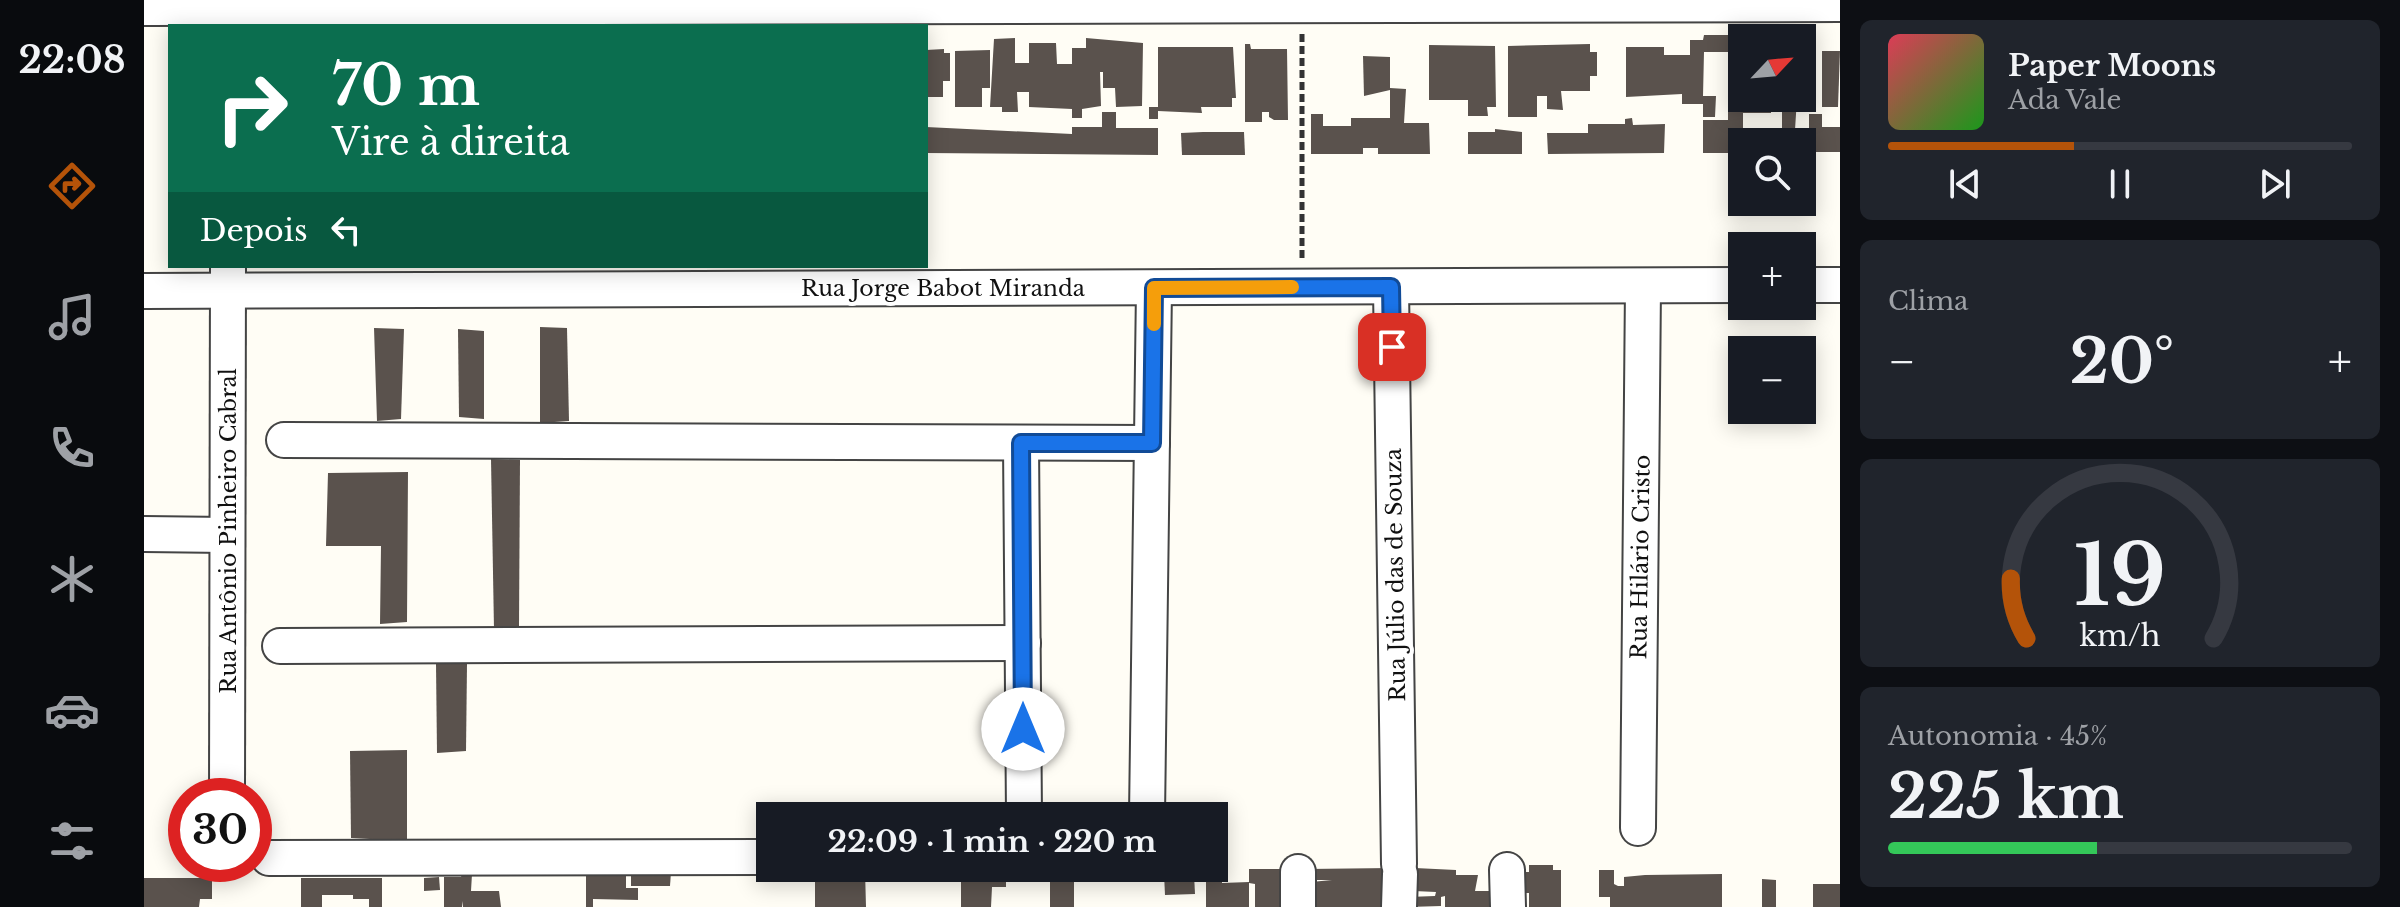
<!DOCTYPE html>
<html lang="pt">
<head>
<meta charset="utf-8">
<style>
  :root { --surface:#171b24; --page:#20242c; --text:#f1f3f6; --muted:#9ea1a6; --line:#363941; --accent:#b45309 }
  body { margin:0; font-family:"Libre Baskerville",serif; background:var(--page); color:var(--text); height:100vh; display:flex; flex-direction:column; font-size:30px; white-space:nowrap }
  * { box-sizing:border-box; margin:0 }
  p { font-size:26px; color:var(--muted) }
  .icon { flex:none; width:44px; height:44px; fill:none; stroke:currentColor; stroke-width:2; stroke-linecap:round; stroke-linejoin:round }
  .map { position:relative; flex:1; overflow:hidden }
  .side { display:flex; flex-direction:column; gap:20px; padding:20px; background:#0d0f14; width:560px }
  .side>* { flex:none }
  .banner { position:absolute; left:24px; top:24px; width:760px; height:244px; border-radius:0px; box-shadow:0 4px 20px #0003; background:#0b6e4f; color:#fff; overflow:hidden }
  .needle { width:52px; rotate:64deg }
  .controls { position:absolute; left:1584px; top:24px; display:grid; gap:16px }
  .controls a { display:grid; place-items:center; width:88px; height:88px; border-radius:0px; background:var(--surface); box-shadow:0 4px 20px #0003; font-size:40px }
  .speed { position:absolute; left:24px; top:778px; display:flex; gap:16px; font-size:40px; font-weight:700; text-align:center }
  .speed>* { display:grid; place-content:center; width:104px; height:104px; border-radius:50%; background:var(--surface); box-shadow:0 4px 20px #0003; line-height:1 }
  .speed .limit { border:12px solid #d22; background:#fff; color:#111 }
  .pin { position:absolute; display:grid; place-items:center; width:68px; height:68px; color:#fff; margin:-34px; border-radius:16px; box-shadow:0 4px 12px #0006 }
  .me { position:absolute; width:88px; margin:-44px; rotate:0deg; stroke-linejoin:round; filter:drop-shadow(0 0 6px #0008) }
  .turn { display:flex; align-items:center; gap:28px; height:168px; padding:0 32px; font-size:36px }
  .turn .icon { width:104px; height:104px; stroke-width:2.5 }
  .turn b { display:block; font-size:56px; line-height:68px }
  .then { display:flex; align-items:center; height:76px; padding:0 32px; background:#0003; gap:16px; font-size:30px }
  .big { font-size:60px; font-weight:700; line-height:1.1 }
  .side .widget { flex:1; display:flex; flex-direction:column; justify-content:center; gap:12px; min-width:0; padding:0 28px; border-radius:12px; background:var(--page) }
  .side .dial { align-items:center; gap:0 }
  .dial svg { height:208px; overflow:visible; fill:none; stroke:var(--line); stroke-width:7; stroke-linecap:round; text-anchor:middle }
  .dial text { fill:var(--text); stroke:none }
  .song { display:flex; align-items:center; gap:24px }
  .cover { width:96px; height:96px; border-radius:12px; background:linear-gradient(135deg,hsl(350 70% 55%),hsl(120 70% 35%)) }
  .played { height:8px; border-radius:4px; background:linear-gradient(90deg,var(--accent) 40%,var(--line) 40%) }
  .keys { display:flex; justify-content:space-around; direction:ltr }
  .heat { display:flex; justify-content:space-between; align-items:center; font-size:44px; direction:ltr }
  .charge { height:12px; border-radius:6px; background:linear-gradient(90deg,#34c759 45%,var(--line) 0) }
  .trip { position:absolute; left:612px; top:802px; width:472px; height:80px; border-radius:0px; background:var(--surface); box-shadow:0 4px 20px #0003; font-weight:700; line-height:80px; text-align:center }
  main { display:flex; flex:1; min-height:0 }
  .dock { display:flex; flex-direction:column; width:144px; justify-content:space-around; align-items:center; background:#090b0e; color:var(--muted) }
  .dock .icon { width:56px; height:56px }
  .dock .active { color:var(--accent) }
  .dock b { font-size:36px; color:var(--text) }
  .map>svg:first-child { display:block }
  .building { fill:#5a524d }
  .lines { fill:none; stroke-linecap:round; stroke-linejoin:round }
  .minor-casing { stroke:#444; stroke-width:38 }
  .path { stroke:#333; stroke-width:5; stroke-dasharray:8 4; stroke-linecap:butt }
  .minor { stroke:#fff; stroke-width:34 }
  .route-casing { stroke:#114b97; stroke-width:20 }
  .route { stroke:#1a73e8; stroke-width:14 }
  .slow { stroke:#f59e0b; stroke-width:14 }
  .labels { text-anchor:middle; stroke-width:8; stroke-linejoin:round; paint-order:stroke }
  .street-label { font-size:22px; fill:#111; stroke:#fff }
</style>
</head>
<body>
<main>
<nav class="dock">
<b>22:08</b>
<svg class="icon active" aria-label="directions" viewBox="0 0 24 24"><path d="M12 3l9 9-9 9-9-9zM9 14v-3h6M13 9l2 2-2 2"/></svg>
<svg class="icon" aria-label="music" viewBox="0 0 24 24"><path d="M9 18V5l10-2v13"/><circle cx="6" cy="18" r="3"/><circle cx="16" cy="16" r="3"/></svg>
<svg class="icon" aria-label="phone" viewBox="0 0 24 24"><path d="M5 4h4l2 5-3 2q2 4 5 5l2-3 5 2v4C11 20 4 13 5 4z"/></svg>
<svg class="icon" aria-label="climate" viewBox="0 0 24 24"><path d="M12 3v18M4 7l16 10M4 17L20 7"/></svg>
<svg class="icon" aria-label="car" viewBox="0 0 24 24"><path d="M5 17H2v-5l4-1 3-4h7l3 4 3 1v5h-3M9 17h6M6 11h13"/><circle cx="7" cy="17" r="2"/><circle cx="17" cy="17" r="2"/></svg>
<svg class="icon" aria-label="filters" viewBox="0 0 24 24"><path d="M4 7h16M4 17h16"/><circle cx="9" cy="7" r="2"/><circle cx="15" cy="17" r="2"/></svg>
</nav>
<div class="map">
<svg width="1696" height="907" viewBox="0 0 1696 907">
  <rect width="100%" height="100%" fill="#fffdf5"/>
  <g class="building">
    <polygon points="1560,35 1588,35 1587,52 1560,52 1559,96 1572,96 1571,117 1559,117 1559,104 1538,104 1538,94 1482,97 1482,47 1520,47 1520,55 1546,55 1546,40 1559,40"/>
    <polygon points="871,38 871,63 885,63 885,43 912,43 913,64 928,64 928,48 942,48 942,38 999,43 998,106 972,107 971,88 959,88 959,72 956,72 957,106 938,109 938,118 928,118 928,109 885,107 885,92 873,92 874,112 858,112 858,107 846,107 850,39"/>
    <rect x="1658" y="43" width="8" height="45"/>
    <polygon points="1101,44 1106,44 1107,49 1143,49 1144,120 1130,120 1125,117 1125,112 1118,112 1118,122 1101,122"/>
    <polygon points="1446,44 1446,52 1453,52 1453,76 1446,76 1446,91 1417,91 1419,110 1403,109 1403,96 1393,96 1393,117 1364,117 1364,46"/>
    <polygon points="1285,45 1351,46 1352,107 1343,107 1344,116 1324,116 1324,100 1285,100"/>
    <polygon points="1014,47 1089,47 1092,98 1088,98 1088,107 1057,107 1058,113 1014,111 1014,119 1005,119 1005,107 1014,107"/>
    <polygon points="800,49 800,53 806,53 806,81 799,81 799,97 782,97 782,50"/>
    <polygon points="846,50 846,88 838,88 838,107 811,107 811,51"/>
    <polygon points="1678,51 1696,51 1694,107 1678,107"/>
    <polygon points="1219,56 1246,57 1246,90 1220,96"/>
    <polygon points="1585,75 1598,76 1598,98 1627,98 1627,113 1599,113 1599,130 1638,130 1638,98 1653,98 1651,130 1665,130 1665,114 1678,114 1678,127 1696,127 1696,152 1658,152 1658,142 1598,142 1598,153 1559,153 1559,120 1584,120 1584,111 1599,111 1599,103 1584,103"/>
    <polygon points="1246,88 1262,89 1260,123 1285,123 1286,154 1234,154 1234,148 1219,148 1219,154 1167,154 1167,114 1179,114 1179,126 1207,126 1207,118 1246,118"/>
    <polygon points="958,112 972,112 972,128 1014,128 1014,155 782,153 782,127 928,134 928,127 958,127"/>
    <polygon points="1488,118 1489,125 1521,124 1520,153 1404,154 1403,133 1444,133 1444,124 1481,124 1481,119"/>
    <polygon points="1351,129 1378,132 1378,154 1324,154 1324,132 1351,132"/>
    <polygon points="1059,132 1100,132 1101,155 1038,155 1037,133"/>
    <polygon points="396,327 423,328 425,421 396,423"/>
    <polygon points="230,328 260,329 257,419 233,421"/>
    <polygon points="314,329 340,331 340,419 315,417"/>
    <polygon points="347,459 376,460 375,627 350,629"/>
    <polygon points="264,472 263,622 236,624 237,546 182,546 184,473"/>
    <polygon points="292,664 323,664 322,751 293,753"/>
    <polygon points="263,750 263,841 207,838 206,751"/>
    <polygon points="1385,865 1409,865 1409,870 1417,870 1417,907 1385,907 1385,893 1377,893 1377,872 1385,872"/>
    <polygon points="1247,868 1240,907 1166,907 1167,882 1188,880 1163,880 1163,869"/>
    <polygon points="1271,868 1312,870 1312,875 1334,875 1331,891 1350,891 1351,907 1301,907 1301,896 1297,897 1297,906 1264,907 1264,897 1291,896 1292,892 1270,891"/>
    <polygon points="1105,869 1144,869 1145,907 1111,907 1111,884 1105,883 1105,907 1062,907 1062,873 1071,873 1071,878 1078,878 1078,883 1105,882"/>
    <polygon points="697,870 697,877 688,877 688,882 709,882 710,878 702,878 702,870 721,870 722,907 671,907 671,871"/>
    <polygon points="862,870 862,887 848,887 847,907 817,907 817,871"/>
    <polygon points="1455,870 1470,870 1470,884 1474,886 1480,886 1480,877 1501,875 1578,874 1578,907 1466,907 1466,897 1455,897"/>
    <polygon points="527,872 526,886 487,886 487,873"/>
    <polygon points="482,873 482,888 494,888 494,900 449,899 449,907 442,907 442,874"/>
    <polygon points="318,874 328,874 327,891 355,891 357,907 319,907 319,901 318,907 300,907 300,877 317,877"/>
    <polygon points="1020,874 1050,874 1051,894 1021,895"/>
    <polygon points="295,877 296,890 280,891 280,878"/>
    <polygon points="0,878 68,878 68,899 56,899 55,907 0,907"/>
    <polygon points="157,878 238,878 238,907 225,907 225,899 209,899 209,895 178,895 178,907 157,907"/>
    <polygon points="1618,879 1632,880 1632,907 1618,907"/>
    <polygon points="906,880 930,882 930,907 906,907"/>
    <rect x="1669" y="884" width="27" height="23"/>
  </g>
  <g class="lines">
    <defs>
      <g id="minor">
        <polyline points="0,8 1696,4"/>
        <polyline points="1658,285 1696,285"/>
        <polyline points="1247,287 1255,864"/>
        <polyline points="0,291 1598,285"/>
        <polyline points="140,440 1008,443"/>
        <polyline points="877,443 880,816"/>
        <polyline points="0,534 83,535"/>
        <polyline points="136,646 879,643"/>
        <polyline points="83,796 84,266"/>
        <polyline points="1003,816 1010,288"/>
        <polyline points="1494,828 1499,286"/>
        <polyline points="125,858 626,857"/>
        <polyline points="1363,870 1364,907"/>
        <polyline points="1154,907 1154,872"/>
        <polyline points="1255,907 1256,874"/>
      </g>
    </defs>
    <use href="#minor" class="minor-casing"/>
    <polyline class="path" points="1158,258 1158,32"/>
    <use href="#minor" class="minor"/>
  </g>
  <g class="lines">
    <defs>
      <polyline id="route" points="879,729 877,443 1008,443 1010,288 1247,287 1248,347"/>
    </defs>
    <use href="#route" class="route-casing"/>
    <use href="#route" class="route"/>
    <polyline class="slow" points="1010,324 1010,288 1148,287"/>
  </g>
  <g class="labels">
    <g class="street-label">
      <text x="799" y="296">Rua Jorge Babot Miranda</text>
      <text transform="translate(84 531) rotate(-90)" y="8">Rua Antônio Pinheiro Cabral</text>
      <text transform="translate(1496 557) rotate(-89)" y="8">Rua Hilário Cristo</text>
      <text transform="translate(1251 575) rotate(-91)" y="8">Rua Júlio das de Souza</text>
    </g>
  </g>
</svg>
<div class="controls">
<a><svg class="needle" viewBox="-14 -14 28 28"><path d="M0-13l5 13h-10z" fill="#e53935"/><path d="M0 13l5-13h-10z" fill="#9ea1a6"/></svg></a>
<a><svg class="icon" aria-label="search" viewBox="0 0 24 24"><circle cx="10" cy="10" r="6"/><path d="M15 15l6 6"/></svg></a>
<a>+</a>
<a>−</a>
</div>
<div class="speed"><div class="limit">30</div></div>
<div class="pin" style="left:1248px;top:347px;background:#d93025"><svg class="icon" aria-label="arrive" viewBox="0 0 24 24"><path d="M6 21V4h12l-3 4 3 4H6"/></svg></div>
<svg class="me" style="left:879px;top:729px" viewBox="-20 -20 40 40"><circle r="19" fill="#fff"/><path d="M0-13L10 11 0 6-10 11z" fill="#1a73e8"/></svg>
<div class="trip">22:09 · 1 min · 220 m</div>
<div class="banner">
<div class="turn"><svg class="icon" aria-label="right" viewBox="0 0 24 24"><path d="M7 20v-9h11M14 6l5 5-5 5"/></svg><div><b>70 m</b>Vire à direita</div></div>
<div class="then">Depois<svg class="icon" aria-label="left" viewBox="0 0 24 24"><path d="M17 20v-9H6M10 6l-5 5 5 5"/></svg></div>
</div>
</div>
<section class="side">
<div class="widget">
<div class="song"><i class="cover"></i><div><b>Paper Moons</b><p>Ada Vale</p></div></div>
<div class="played"></div>
<div class="keys"><svg class="icon" aria-label="previous" viewBox="0 0 24 24"><path d="M18 5L8 12l10 7zM5 5v14"/></svg><svg class="icon" aria-label="pause" viewBox="0 0 24 24"><path d="M8 5v14M16 5v14"/></svg><svg class="icon" aria-label="next" viewBox="0 0 24 24"><path d="M6 5l10 7-10 7zM19 5v14"/></svg></div>
</div>
<div class="widget"><p>Clima</p>
<div class="heat"><a>−</a><b class="big">20°</b><a>+</a></div>
</div>
<div class="widget dial"><svg viewBox="0 0 100 80">
<path d="M14 69A42 42 0 1 1 86 69"/>
<path d="M14 69A42 42 0 0 1 8 46" stroke="#b45309"/>
<text x="50" y="56" font-size="32" font-weight="700">19</text>
<text x="50" y="72" font-size="11">km/h</text>
</svg></div>
<div class="widget"><p>Autonomia · 45%</p><b class="big">225 km</b><div class="charge"></div></div>
</section>
</main>
</body>
</html>
